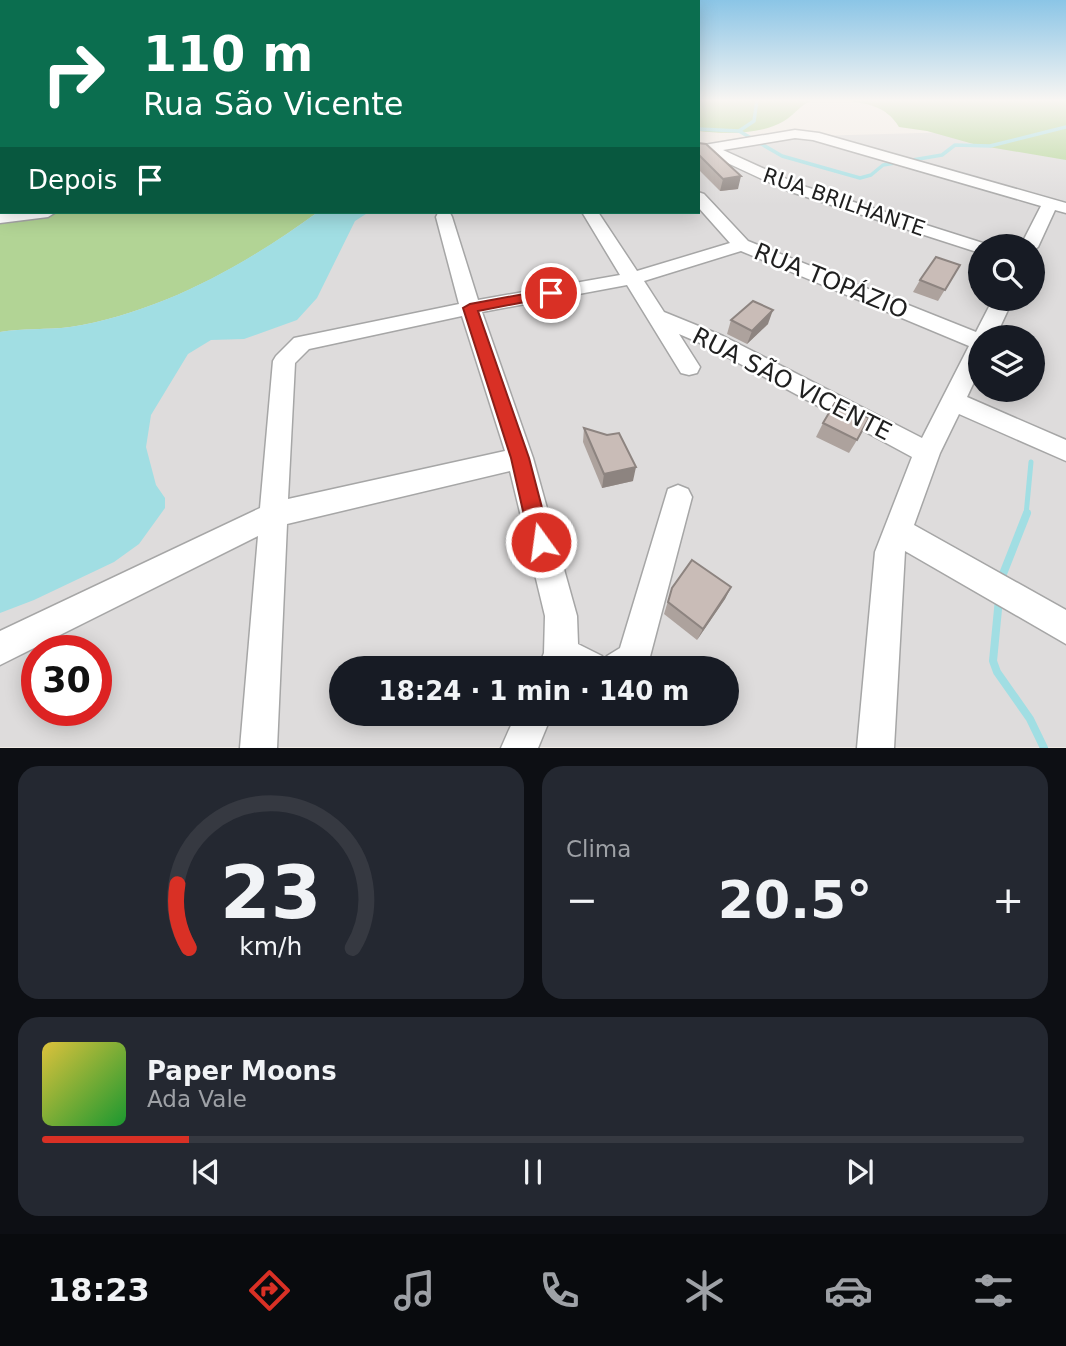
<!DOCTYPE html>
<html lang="pt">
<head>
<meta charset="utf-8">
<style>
  :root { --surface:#171b24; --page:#242831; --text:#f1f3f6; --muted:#9ea1a6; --line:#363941; --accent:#d93025 }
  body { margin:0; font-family:"DejaVu Sans",sans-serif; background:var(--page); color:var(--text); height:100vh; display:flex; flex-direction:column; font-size:26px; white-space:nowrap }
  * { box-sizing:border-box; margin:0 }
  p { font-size:23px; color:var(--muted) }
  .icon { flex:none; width:38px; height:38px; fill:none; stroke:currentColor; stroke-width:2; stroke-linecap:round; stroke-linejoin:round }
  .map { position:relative; height:748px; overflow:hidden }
  .details { display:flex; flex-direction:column; gap:18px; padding:18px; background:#0d0f14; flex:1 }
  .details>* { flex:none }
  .banner { position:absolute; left:0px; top:0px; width:700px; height:214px; box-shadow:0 4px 18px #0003; background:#0b6e4f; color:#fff; overflow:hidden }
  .tools { position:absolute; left:968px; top:234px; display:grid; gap:14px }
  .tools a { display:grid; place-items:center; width:77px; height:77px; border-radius:50%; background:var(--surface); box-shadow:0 4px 18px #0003; font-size:35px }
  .speed { position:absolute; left:21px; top:635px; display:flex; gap:14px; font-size:35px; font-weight:700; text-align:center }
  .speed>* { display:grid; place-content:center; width:91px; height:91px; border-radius:50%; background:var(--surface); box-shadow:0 4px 18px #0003; line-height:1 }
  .speed .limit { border:10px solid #d22; background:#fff; color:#111 }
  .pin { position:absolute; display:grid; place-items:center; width:60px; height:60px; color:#fff; margin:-30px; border:4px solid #fff; border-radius:50%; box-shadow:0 2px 7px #0007 }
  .me { position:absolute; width:77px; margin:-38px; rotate:346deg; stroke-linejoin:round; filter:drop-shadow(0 0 5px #0008) }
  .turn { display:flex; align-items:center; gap:24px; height:147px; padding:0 28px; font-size:32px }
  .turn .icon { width:91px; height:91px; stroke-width:2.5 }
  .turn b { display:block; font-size:49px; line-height:60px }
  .then { display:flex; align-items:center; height:66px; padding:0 28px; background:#0003; gap:14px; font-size:26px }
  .big { font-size:52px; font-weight:700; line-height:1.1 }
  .details .tile { flex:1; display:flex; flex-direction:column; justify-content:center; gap:10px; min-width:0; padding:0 24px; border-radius:21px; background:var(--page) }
  .details .dial { align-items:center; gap:0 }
  .dial svg { height:182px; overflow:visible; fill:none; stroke:var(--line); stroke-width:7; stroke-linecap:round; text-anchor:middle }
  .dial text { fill:var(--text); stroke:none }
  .song { display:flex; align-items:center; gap:21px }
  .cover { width:84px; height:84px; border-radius:10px; background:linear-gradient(135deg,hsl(50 70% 55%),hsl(130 70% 35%)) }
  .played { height:7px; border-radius:4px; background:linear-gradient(90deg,var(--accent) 15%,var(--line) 15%) }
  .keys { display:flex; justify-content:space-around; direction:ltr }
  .heat { display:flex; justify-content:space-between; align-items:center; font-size:38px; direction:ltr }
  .details .tiles { flex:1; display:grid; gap:18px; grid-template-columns:1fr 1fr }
  .tile:last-child { grid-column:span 2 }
  .trip { position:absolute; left:329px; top:656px; width:410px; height:70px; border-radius:35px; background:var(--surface); box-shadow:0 4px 18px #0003; font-weight:700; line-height:70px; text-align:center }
  .tabs { display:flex; height:112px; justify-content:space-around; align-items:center; background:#090b0e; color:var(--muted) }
  .tabs .icon { width:49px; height:49px }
  .tabs .selected { color:var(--accent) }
  .tabs b { font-size:32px; color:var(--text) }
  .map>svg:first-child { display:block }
  .residential { fill:#dedcdc; fill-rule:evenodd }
  .forest { fill:#b2d495 }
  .water { fill:#a1dee3 }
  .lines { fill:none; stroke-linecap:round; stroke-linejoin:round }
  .stream-far2 { stroke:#a1dee3; stroke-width:3.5 }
  .stream-far1 { stroke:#a1dee3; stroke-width:5 }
  .stream { stroke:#a1dee3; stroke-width:8 }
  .minor-casing { stroke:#a6a6a6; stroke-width:3 }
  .minor { fill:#fff; fill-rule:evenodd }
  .wall { fill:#ada29d }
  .shaded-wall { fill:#8d8480 }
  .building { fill:#c9bcb7; stroke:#8d8480; stroke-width:2 }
  .route { fill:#d93025; stroke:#8d1f18; stroke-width:2 }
  .labels { text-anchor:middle; stroke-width:5; stroke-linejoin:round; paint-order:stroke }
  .far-street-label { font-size:21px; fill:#1f1f1f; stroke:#fff }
  .street-label { font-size:24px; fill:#1f1f1f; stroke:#fff }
</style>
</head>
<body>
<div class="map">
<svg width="1066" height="748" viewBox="0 0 1066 748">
  <rect width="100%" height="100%" fill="#f1ebe5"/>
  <path class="residential" d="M 1066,129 L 1066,747 L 0,747 L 0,218 L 48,212 L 698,212 L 698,146 L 814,136 ZM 980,247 L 1032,247 L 1032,299 L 980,299 ZM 980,338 L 1032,338 L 1032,390 L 980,390 ZM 37,651 L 96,651 L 96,710 L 37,710 ZM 341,668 L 726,668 L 726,714 L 341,714 Z"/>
  <g class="forest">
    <path d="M 698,100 L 814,100 C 800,104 796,114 784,121 C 760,135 725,134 698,131 Z"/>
    <path d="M 841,100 L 1066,100 L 1066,160 L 977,145 L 927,131 L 899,127 C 886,105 865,103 841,100 Z"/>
    <path d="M 30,212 L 318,212 C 246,265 160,313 70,327 C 47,330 23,328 0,332 L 0,216 Z"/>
  </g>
  <path class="water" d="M 318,212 L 369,212 L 355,221 L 317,298 L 297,320 L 244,339 L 211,340 L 188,354 L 151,415 L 146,447 L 156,485 L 165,498 L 165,508 L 139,544 L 114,562 L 34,600 L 0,613 L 0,332 C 23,328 47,330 70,327 C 160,313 245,265 318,212 Z"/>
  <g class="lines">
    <g class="stream-far2">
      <polyline points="698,129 739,131 782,156 860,178 871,175 883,165 942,155 955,145 990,146 1066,127"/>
      <polyline points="739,131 754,121 757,100"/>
    </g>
    <polyline class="stream-far1" points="1026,515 1031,462"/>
    <g class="stream">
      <polyline points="1001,579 1027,513"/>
      <polyline points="999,599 993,661 997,672 1030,719 1044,748"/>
    </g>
    <defs>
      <g id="minor">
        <polygon points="2,118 2,127 0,127 0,119"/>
        <polygon points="795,130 819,133 1066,203 1066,213 1055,210 1038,247 1032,251 1032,247 1020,247 1041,206 813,140 795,138 723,150 800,185 986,244 988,247 980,247 980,253 788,191 706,153 698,154 698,146"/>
        <polygon points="2,179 2,190 0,191 0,180"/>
        <path d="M 698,192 L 704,194 L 748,241 L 976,332 L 993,299 L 1013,299 L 995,338 L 980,338 L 980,369 L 967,397 L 1066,440 L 1066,461 L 959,414 L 940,453 L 914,525 L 1066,610 L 1066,644 L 905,551 L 894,748 L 857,748 L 875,552 L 912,457 L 707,346 L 679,334 L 700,367 L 697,373 L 689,375 L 681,373 L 627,285 L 482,312 L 533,458 L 577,616 L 578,644 L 602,656 L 604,662 L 607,656 L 620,648 L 668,489 L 678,485 L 688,489 L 692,497 L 647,668 L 538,668 L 544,653 L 545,616 L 510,471 L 287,524 L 277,748 L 240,748 L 258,536 L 0,665 L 0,631 L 260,508 L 273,361 L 276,356 L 294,338 L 459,304 L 436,217 L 438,213 L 450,213 L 452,217 L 478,300 L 620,275 L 582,212 L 598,212 L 637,271 L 730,243 L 698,207 ZM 741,251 L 969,346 L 922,438 L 723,336 L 664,312 L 644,281 ZM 462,316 L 505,451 L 288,499 L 295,363 L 309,349 Z"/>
        <polygon points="56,212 48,217 0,223 0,213"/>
        <polygon points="516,714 552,714 538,748 501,748"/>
      </g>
    </defs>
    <use href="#minor" class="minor-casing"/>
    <use href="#minor" class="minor"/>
  </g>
  <g class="wall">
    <polygon points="698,143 738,189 720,191 698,169"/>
    <polygon points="960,265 938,301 913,292 920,280"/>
    <polygon points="731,320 768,324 747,344 727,334"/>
    <polygon points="823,423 857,440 849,453 816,437"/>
    <polygon points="584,428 633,481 602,488 583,442"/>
    <polygon points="731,587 725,599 697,640 664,614 672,588"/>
  </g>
  <g class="shaded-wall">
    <polygon points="741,176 738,189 720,191 723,179"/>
    <polygon points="773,310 768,324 747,344 752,331"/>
    <polygon points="636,467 633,481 602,488 604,474"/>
    <polygon points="731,587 725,599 697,640 703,629"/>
  </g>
  <g class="building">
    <polygon points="698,143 706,144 741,176 723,179 698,154"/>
    <polygon points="936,257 960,265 945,290 920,280"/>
    <polygon points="753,301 773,310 752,331 731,320"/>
    <polygon points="836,401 869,418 857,440 823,423"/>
    <polygon points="584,428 607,435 619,433 636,467 604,474"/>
    <polygon points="692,560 731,587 703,629 668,602 672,588"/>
  </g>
  <linearGradient id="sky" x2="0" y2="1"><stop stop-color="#8bc5e6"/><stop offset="0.49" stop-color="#f9f6f3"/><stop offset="1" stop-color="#f9f6f3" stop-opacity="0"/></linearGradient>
  <rect width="1066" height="205" fill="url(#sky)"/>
  <polygon class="route" points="551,289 558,293 556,296 478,311 529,458 551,542 548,548 541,551 533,548 530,542 511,458 463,308 470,304"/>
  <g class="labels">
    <g class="far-street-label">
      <text transform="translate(844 202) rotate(19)" y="7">RUA BRILHANTE</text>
    </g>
    <g class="street-label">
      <text transform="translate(831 281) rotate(22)" y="8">RUA TOPÁZIO</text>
      <text transform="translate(792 384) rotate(27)" y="8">RUA SÃO VICENTE</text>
    </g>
  </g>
</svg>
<div class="tools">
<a><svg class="icon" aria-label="search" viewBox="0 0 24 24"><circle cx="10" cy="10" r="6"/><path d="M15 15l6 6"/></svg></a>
<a><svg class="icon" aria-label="layers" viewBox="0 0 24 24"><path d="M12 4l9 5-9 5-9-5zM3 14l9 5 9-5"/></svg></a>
</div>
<div class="speed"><div class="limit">30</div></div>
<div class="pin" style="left:551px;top:293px;background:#d93025"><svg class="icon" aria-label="arrive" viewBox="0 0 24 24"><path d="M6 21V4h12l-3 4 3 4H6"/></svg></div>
<svg class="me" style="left:541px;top:542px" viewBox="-20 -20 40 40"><circle r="17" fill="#d93025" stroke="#fff" stroke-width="3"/><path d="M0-11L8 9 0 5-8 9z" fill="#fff"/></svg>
<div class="trip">18:24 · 1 min · 140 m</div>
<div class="banner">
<div class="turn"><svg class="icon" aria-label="right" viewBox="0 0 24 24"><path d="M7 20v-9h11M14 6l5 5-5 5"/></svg><div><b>110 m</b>Rua São Vicente</div></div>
<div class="then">Depois<svg class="icon" aria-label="arrive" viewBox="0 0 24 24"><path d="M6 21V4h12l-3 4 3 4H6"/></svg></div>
</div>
</div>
<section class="details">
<div class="tiles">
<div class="tile dial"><svg viewBox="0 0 100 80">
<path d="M14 69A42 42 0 1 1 86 69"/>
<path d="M14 69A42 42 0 0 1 9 41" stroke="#d93025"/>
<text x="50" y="56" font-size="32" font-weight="700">23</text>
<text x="50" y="72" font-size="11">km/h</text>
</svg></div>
<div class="tile"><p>Clima</p>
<div class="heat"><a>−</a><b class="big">20.5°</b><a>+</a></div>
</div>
<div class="tile">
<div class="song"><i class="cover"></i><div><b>Paper Moons</b><p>Ada Vale</p></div></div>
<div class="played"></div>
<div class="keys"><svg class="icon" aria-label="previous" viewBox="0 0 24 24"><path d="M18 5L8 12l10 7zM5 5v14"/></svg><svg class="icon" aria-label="pause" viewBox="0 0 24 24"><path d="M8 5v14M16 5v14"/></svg><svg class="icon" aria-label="next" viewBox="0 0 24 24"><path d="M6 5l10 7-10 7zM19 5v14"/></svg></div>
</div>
</div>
</section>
<nav class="tabs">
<b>18:23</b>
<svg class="icon selected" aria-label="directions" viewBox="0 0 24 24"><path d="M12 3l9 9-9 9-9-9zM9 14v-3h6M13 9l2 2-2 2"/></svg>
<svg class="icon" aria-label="music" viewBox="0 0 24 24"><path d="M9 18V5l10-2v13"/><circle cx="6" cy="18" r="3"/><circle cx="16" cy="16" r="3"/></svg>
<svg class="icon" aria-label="phone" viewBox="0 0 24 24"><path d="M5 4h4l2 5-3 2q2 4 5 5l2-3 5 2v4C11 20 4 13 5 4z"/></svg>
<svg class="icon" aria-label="climate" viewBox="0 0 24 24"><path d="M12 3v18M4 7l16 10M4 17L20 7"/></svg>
<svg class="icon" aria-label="car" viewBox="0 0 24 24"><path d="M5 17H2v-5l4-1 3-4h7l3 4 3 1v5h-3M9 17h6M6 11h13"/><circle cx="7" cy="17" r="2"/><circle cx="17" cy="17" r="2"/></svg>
<svg class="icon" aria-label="filters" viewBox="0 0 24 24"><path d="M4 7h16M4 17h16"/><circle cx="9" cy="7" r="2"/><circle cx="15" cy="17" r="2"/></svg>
</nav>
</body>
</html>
